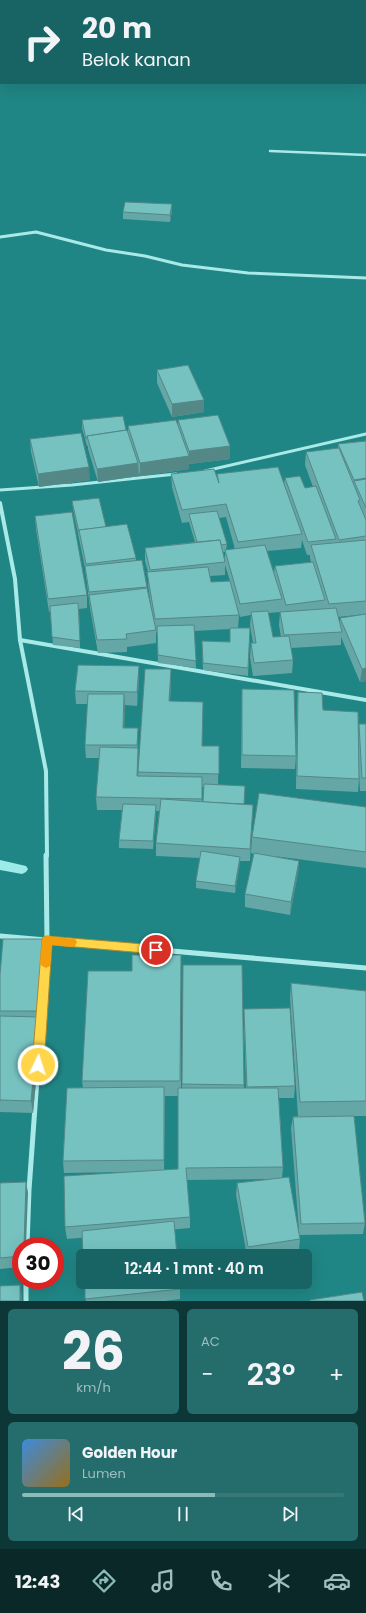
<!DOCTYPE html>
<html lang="id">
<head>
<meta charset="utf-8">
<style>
  :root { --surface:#186464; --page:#256d6d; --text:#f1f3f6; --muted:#9fbdbf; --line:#367878; --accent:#8bbbb9 }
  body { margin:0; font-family:Poppins,sans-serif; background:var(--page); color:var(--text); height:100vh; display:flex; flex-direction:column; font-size:15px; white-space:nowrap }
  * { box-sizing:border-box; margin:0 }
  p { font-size:13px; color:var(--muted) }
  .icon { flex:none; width:22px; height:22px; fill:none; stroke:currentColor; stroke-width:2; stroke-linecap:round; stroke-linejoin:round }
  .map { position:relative; height:1301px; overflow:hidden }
  .details { display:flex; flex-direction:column; gap:8px; padding:8px; background:#0d3737; flex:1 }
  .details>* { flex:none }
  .hud { position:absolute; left:0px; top:0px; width:366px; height:84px; box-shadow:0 4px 16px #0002; background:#186464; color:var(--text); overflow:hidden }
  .speed { position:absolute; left:12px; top:1237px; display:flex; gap:8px; font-size:20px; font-weight:700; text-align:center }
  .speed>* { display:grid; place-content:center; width:52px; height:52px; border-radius:50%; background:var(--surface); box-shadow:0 4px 16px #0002; line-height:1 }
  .speed .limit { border:6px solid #d22; background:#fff; color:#111 }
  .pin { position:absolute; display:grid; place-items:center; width:34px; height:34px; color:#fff; margin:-17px; border:2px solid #fff; border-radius:50%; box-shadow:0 1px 4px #0007 }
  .me { position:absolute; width:44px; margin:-22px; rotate:4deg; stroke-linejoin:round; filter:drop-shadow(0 0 3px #0008) }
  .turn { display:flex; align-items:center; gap:14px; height:84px; padding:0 16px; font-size:18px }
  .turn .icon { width:52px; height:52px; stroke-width:2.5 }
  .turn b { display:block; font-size:28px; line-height:34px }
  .big { font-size:30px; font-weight:600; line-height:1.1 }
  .details .card { flex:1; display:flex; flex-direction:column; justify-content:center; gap:6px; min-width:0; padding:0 14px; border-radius:6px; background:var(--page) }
  .details .dial { align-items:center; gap:0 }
  .dial b { font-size:52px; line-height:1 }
  .song { display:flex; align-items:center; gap:12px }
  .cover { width:48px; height:48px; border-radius:6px; background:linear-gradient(135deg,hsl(210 70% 55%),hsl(40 70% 35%)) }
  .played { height:4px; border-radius:2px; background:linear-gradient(90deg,var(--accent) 60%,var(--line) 60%) }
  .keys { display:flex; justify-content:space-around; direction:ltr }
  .heat { display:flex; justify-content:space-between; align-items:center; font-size:22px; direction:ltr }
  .details .tiles { flex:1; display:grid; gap:8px; grid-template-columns:1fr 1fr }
  .card:last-child { grid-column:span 2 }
  .trip { position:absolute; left:76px; top:1249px; width:236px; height:40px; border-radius:6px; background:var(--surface); box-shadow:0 4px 16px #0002; font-weight:600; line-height:40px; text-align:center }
  .tabs { display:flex; height:64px; justify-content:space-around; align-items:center; background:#0a2828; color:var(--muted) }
  .tabs .icon { width:28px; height:28px }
  .tabs .current { color:var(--accent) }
  .tabs b { font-size:18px; color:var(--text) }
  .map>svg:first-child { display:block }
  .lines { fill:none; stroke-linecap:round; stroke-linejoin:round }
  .stream { fill:#9debe8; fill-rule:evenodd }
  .minor-far3 { stroke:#a9eae8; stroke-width:2.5 }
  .minor-far2 { stroke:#a9eae8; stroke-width:3 }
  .minor-far1 { stroke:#a9eae8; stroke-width:4 }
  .minor { stroke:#a9eae8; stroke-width:5 }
  .wall { fill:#65a7a6; fill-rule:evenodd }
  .shaded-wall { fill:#538887 }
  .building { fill:#76c2c1; stroke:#538887 }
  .route { fill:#ffd54a; stroke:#a68a30 }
  .slow { fill:#f59e0b }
</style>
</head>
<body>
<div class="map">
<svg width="366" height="1301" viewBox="0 0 366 1301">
  <rect width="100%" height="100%" fill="#208685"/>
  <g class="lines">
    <polygon class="stream" points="0,860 26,866 28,869 26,872 22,874 0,870"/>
    <polyline class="minor-far3" points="270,151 366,155"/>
    <g class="minor-far2">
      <polyline points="0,237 36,232 106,250 145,256 182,265 248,273 366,278"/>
      <polyline points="205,471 366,434"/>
      <polyline points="0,490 72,485 176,474"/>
    </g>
    <g class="minor-far1">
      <polyline points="0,503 15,579 20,640 46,771 47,856"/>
      <polyline points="20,640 366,700"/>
    </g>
    <g class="minor">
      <polyline points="0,936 366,968"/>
      <polyline points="27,1246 29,1190 47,940 46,855"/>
      <polyline points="26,1280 26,1301"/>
    </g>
  </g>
  <g class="wall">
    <polygon points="172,211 170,222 123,219 123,212"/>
    <polygon points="157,370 204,400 204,412 172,417 157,383"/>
    <polygon points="82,420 126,430 128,432 128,426 178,426 178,420 230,446 230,459 189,464 189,469 140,476 139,472 139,476 98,482 88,449 88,446 87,446 82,428"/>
    <polygon points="30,439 90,480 39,487 31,452"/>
    <path d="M 366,441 L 366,614 L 338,617 L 340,623 L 340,618 L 366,614 L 366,681 L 360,682 L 341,637 L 341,645 L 291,648 L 293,660 L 292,673 L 253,676 L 250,657 L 251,643 L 253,643 L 250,625 L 251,615 L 240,617 L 235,602 L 239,615 L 238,628 L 250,628 L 248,676 L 203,670 L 202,641 L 230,642 L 230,629 L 194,631 L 196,668 L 158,663 L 157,632 L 156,633 L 156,643 L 127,647 L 127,652 L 98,653 L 90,608 L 85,568 L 73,509 L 72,501 L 106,527 L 136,558 L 136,560 L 147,587 L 152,612 L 148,585 L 148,572 L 145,561 L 145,548 L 195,542 L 189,522 L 182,523 L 172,487 L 171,474 L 217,477 L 217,474 L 284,484 L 285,478 L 305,488 L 313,487 L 305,465 L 306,452 L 338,449 L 338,444 ZM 226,517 L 235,549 L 226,550 L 227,544 L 219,518 ZM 302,540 L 307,555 L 310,555 L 310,558 L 311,562 L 275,566 L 274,573 L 267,551 L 301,548 ZM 223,552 L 225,552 L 225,559 ZM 225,565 L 230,581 L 211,582 L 210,576 L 225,575 ZM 280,612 L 279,625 L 281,637 L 273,637 L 268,613 Z"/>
    <polygon points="35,516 87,595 87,608 79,609 80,648 53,645 51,612 49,612 36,529"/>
    <path d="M 171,669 L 171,682 L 170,701 L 202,746 L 219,746 L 218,785 L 244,804 L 253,805 L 250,861 L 240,861 L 235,893 L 196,888 L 196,881 L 200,858 L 156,856 L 156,843 L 159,811 L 156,811 L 153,849 L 119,848 L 119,840 L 122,810 L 97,810 L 96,797 L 99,758 L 86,758 L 85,745 L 88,704 L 76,704 L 75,691 L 139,680 L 137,706 L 125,705 L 124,728 L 138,728 L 138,748 L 139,761 L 138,776 L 138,772 ZM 202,787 L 204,787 L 203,802 L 202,802 Z"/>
    <polygon points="242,689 296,756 295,769 241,768"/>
    <polygon points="298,692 323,710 358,733 359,724 366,724 366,791 360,791 359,773 359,779 358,792 296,789 297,705"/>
    <polygon points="366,807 366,868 274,856 299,861 298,873 290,915 245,907 245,894 254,854 251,853 252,837"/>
    <polygon points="45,951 40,1024 41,1029 33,1113 0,1112 0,975"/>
    <path d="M 181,955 L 181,1088 L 182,1088 L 183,965 L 242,965 L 244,1088 L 246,1088 L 244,1021 L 244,1009 L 295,1086 L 294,1098 L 279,1098 L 283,1167 L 282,1178 L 299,1231 L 291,1128 L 293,1117 L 298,1116 L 290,998 L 291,983 L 366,991 L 366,1116 L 354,1116 L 365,1223 L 363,1234 L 300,1235 L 300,1239 L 299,1250 L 260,1256 L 247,1256 L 236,1195 L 237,1183 L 274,1179 L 187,1180 L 190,1217 L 190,1228 L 67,1239 L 65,1227 L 125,1172 L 64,1173 L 63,1161 L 83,1088 L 82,1081 L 132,971 ZM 165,1096 L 178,1096 L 178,1169 L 164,1170 Z"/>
    <polygon points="26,1182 28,1193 21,1246 21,1267 0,1269 0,1183"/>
    <polygon points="85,1282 180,1289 180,1299 165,1301 86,1301"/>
  </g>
  <g class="shaded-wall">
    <polygon points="172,204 172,211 170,222 170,215"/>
    <polygon points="204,400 204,412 172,417 172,404"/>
    <polygon points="230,446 230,459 189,464 189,469 140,476 140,463 189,456 189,451"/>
    <polygon points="138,463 139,476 98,482 97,469"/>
    <polygon points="89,467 90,480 39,487 38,474"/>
    <polygon points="366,478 366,491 354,481 353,493 354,480"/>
    <polygon points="139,666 139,680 137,706 137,692"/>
    <polygon points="366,668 366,681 360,682 362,669"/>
    <polygon points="171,669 171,682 169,714 169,701"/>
    <polygon points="124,694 125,707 124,741 123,728"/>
    <polygon points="138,728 138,741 137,758 137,745"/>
    <polygon points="138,748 139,761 137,789 137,776"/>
    <polygon points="156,805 156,813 153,849 153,841"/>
    <polygon points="240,857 240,864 235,893 235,886"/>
    <polygon points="299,861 298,873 290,915 291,902"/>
    <polygon points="43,939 45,951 40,1024 39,1011"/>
    <polygon points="39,1017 41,1029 33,1113 31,1101"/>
    <polygon points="26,1182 28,1193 26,1246 24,1246"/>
    <polygon points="20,1285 22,1296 22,1301 20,1301"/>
  </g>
  <g class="building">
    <polygon points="125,202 172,204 170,215 123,212"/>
    <polygon points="188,365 204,400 172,404 157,370"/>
    <polygon points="218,415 230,446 189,451 178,420"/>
    <polygon points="123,416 126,430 87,436 87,438 86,439 82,420"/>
    <polygon points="176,420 189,456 140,463 128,426"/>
    <polygon points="127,430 138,463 97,469 87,436"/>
    <polygon points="81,433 89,467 38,474 30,439"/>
    <polygon points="366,441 366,478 354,480 338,444"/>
    <polygon points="339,448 360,500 358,501 366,520 366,536 339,540 306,452"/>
    <polygon points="278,467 302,534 238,542 226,504 182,510 171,474 214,469 219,483 217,474"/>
    <polygon points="300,476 305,488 316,486 336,539 308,542 285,478"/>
    <polygon points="366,479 366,508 354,481"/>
    <polygon points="99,498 106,527 79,530 79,532 72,501"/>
    <polygon points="217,511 227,544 221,545 220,540 197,542 189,514"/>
    <polygon points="72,512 87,595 48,599 35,516"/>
    <polygon points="127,524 136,558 86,564 79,530"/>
    <polygon points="220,540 225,562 150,570 145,548"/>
    <polygon points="366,540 366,601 329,604 311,545"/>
    <polygon points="265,545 282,599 240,604 225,550"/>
    <polygon points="142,560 147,587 89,592 85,566"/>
    <polygon points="313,562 325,600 286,605 275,566"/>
    <polygon points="208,567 211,582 230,581 239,615 155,619 147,572"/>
    <polygon points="147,588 156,630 126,634 127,639 97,640 89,595"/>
    <polygon points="78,603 80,641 52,637 50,606"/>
    <polygon points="336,608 342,632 284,635 280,612"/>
    <polygon points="268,611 273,637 289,636 293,660 254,663 251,643 256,643 251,612"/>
    <polygon points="366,614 366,668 362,669 340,618"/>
    <polygon points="194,625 196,661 158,655 157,626"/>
    <polygon points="230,628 250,628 248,668 203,663 202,641 230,642"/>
    <polygon points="78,665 139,666 137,692 75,691"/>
    <polygon points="145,669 171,669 169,701 203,702 202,746 219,746 219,774 138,772"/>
    <polygon points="242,689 294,690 296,756 242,755"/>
    <polygon points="298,692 322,693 323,710 358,712 359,779 297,776"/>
    <polygon points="88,694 124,694 123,728 138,728 137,745 85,745"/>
    <polygon points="359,724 366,724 366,778 362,778"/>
    <polygon points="100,747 138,748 137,776 202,777 202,799 96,797"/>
    <polygon points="204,784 245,786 244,804 203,802"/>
    <polygon points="259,793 366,807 366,852 252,837"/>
    <polygon points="161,799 253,805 250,849 156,843"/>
    <polygon points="123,804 156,805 153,841 119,840"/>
    <polygon points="201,851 240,857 235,886 196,881"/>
    <polygon points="254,853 299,861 291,902 245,894"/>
    <polygon points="3,939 43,939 39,1011 0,1011 0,975"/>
    <polygon points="132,955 181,955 180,1081 82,1081 88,971 132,971"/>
    <polygon points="183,965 242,965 244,1085 182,1084"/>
    <polygon points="291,983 366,991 366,1101 300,1102"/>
    <polygon points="290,1008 295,1086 247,1087 244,1009"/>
    <polygon points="0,1016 39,1017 31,1101 0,1100"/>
    <polygon points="164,1087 164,1160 63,1161 67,1088"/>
    <polygon points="178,1088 278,1088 283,1167 186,1168 190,1217 65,1227 64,1176 178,1169"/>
    <polygon points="354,1116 365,1223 301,1224 293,1117"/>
    <polygon points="289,1177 300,1239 248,1247 237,1183"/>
    <polygon points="26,1182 24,1246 21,1246 21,1256 0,1258 0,1183"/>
    <polygon points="174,1221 177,1256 83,1256 82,1231"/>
    <polygon points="85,1282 179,1282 180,1289 85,1299"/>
    <polygon points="20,1285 20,1301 0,1301 0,1286"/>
    <polygon points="362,1292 364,1301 310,1301 310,1300"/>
  </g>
  <polygon class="route" points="47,936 156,945 160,946 161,950 160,953 156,954 52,945 44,1065 42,1069 38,1070 34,1069 32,1065 42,940 43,937"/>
  <polygon class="slow" points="47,936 75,939 77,942 75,946 71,947 52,945 50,966 46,968 42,966 40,963 42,940 43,937"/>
</svg>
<div class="speed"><div class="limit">30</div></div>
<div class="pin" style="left:156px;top:950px;background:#d93025"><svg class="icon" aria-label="arrive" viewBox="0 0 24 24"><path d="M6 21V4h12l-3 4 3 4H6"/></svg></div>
<svg class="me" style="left:38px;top:1065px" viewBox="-20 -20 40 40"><circle r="17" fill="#ffd54a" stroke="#fff" stroke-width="3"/><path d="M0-11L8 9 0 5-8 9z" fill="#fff"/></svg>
<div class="trip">12:44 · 1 mnt · 40 m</div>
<div class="hud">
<div class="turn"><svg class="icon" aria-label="right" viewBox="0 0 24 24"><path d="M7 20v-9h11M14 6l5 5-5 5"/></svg><div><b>20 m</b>Belok kanan</div></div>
</div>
</div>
<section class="details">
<div class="tiles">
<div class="card dial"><b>26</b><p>km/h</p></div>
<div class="card"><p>AC</p>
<div class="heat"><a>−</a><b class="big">23°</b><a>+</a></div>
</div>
<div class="card">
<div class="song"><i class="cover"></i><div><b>Golden Hour</b><p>Lumen</p></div></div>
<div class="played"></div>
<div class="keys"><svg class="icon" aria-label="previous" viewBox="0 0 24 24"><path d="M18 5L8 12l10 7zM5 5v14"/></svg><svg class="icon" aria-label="pause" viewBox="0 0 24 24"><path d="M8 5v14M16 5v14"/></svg><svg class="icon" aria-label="next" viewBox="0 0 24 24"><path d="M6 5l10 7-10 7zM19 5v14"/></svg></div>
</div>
</div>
</section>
<nav class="tabs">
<b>12:43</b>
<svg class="icon current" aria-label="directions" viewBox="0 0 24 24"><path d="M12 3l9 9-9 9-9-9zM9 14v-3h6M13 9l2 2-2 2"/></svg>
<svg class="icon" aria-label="music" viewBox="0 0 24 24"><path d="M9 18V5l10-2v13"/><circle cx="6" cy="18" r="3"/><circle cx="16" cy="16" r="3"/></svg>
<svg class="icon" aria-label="phone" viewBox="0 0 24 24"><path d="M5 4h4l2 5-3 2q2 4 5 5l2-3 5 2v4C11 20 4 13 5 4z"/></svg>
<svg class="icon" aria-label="climate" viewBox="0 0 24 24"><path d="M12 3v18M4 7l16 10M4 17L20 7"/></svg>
<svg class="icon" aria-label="car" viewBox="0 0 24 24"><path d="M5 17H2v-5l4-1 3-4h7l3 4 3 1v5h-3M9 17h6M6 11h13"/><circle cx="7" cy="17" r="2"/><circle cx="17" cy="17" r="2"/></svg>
</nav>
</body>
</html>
